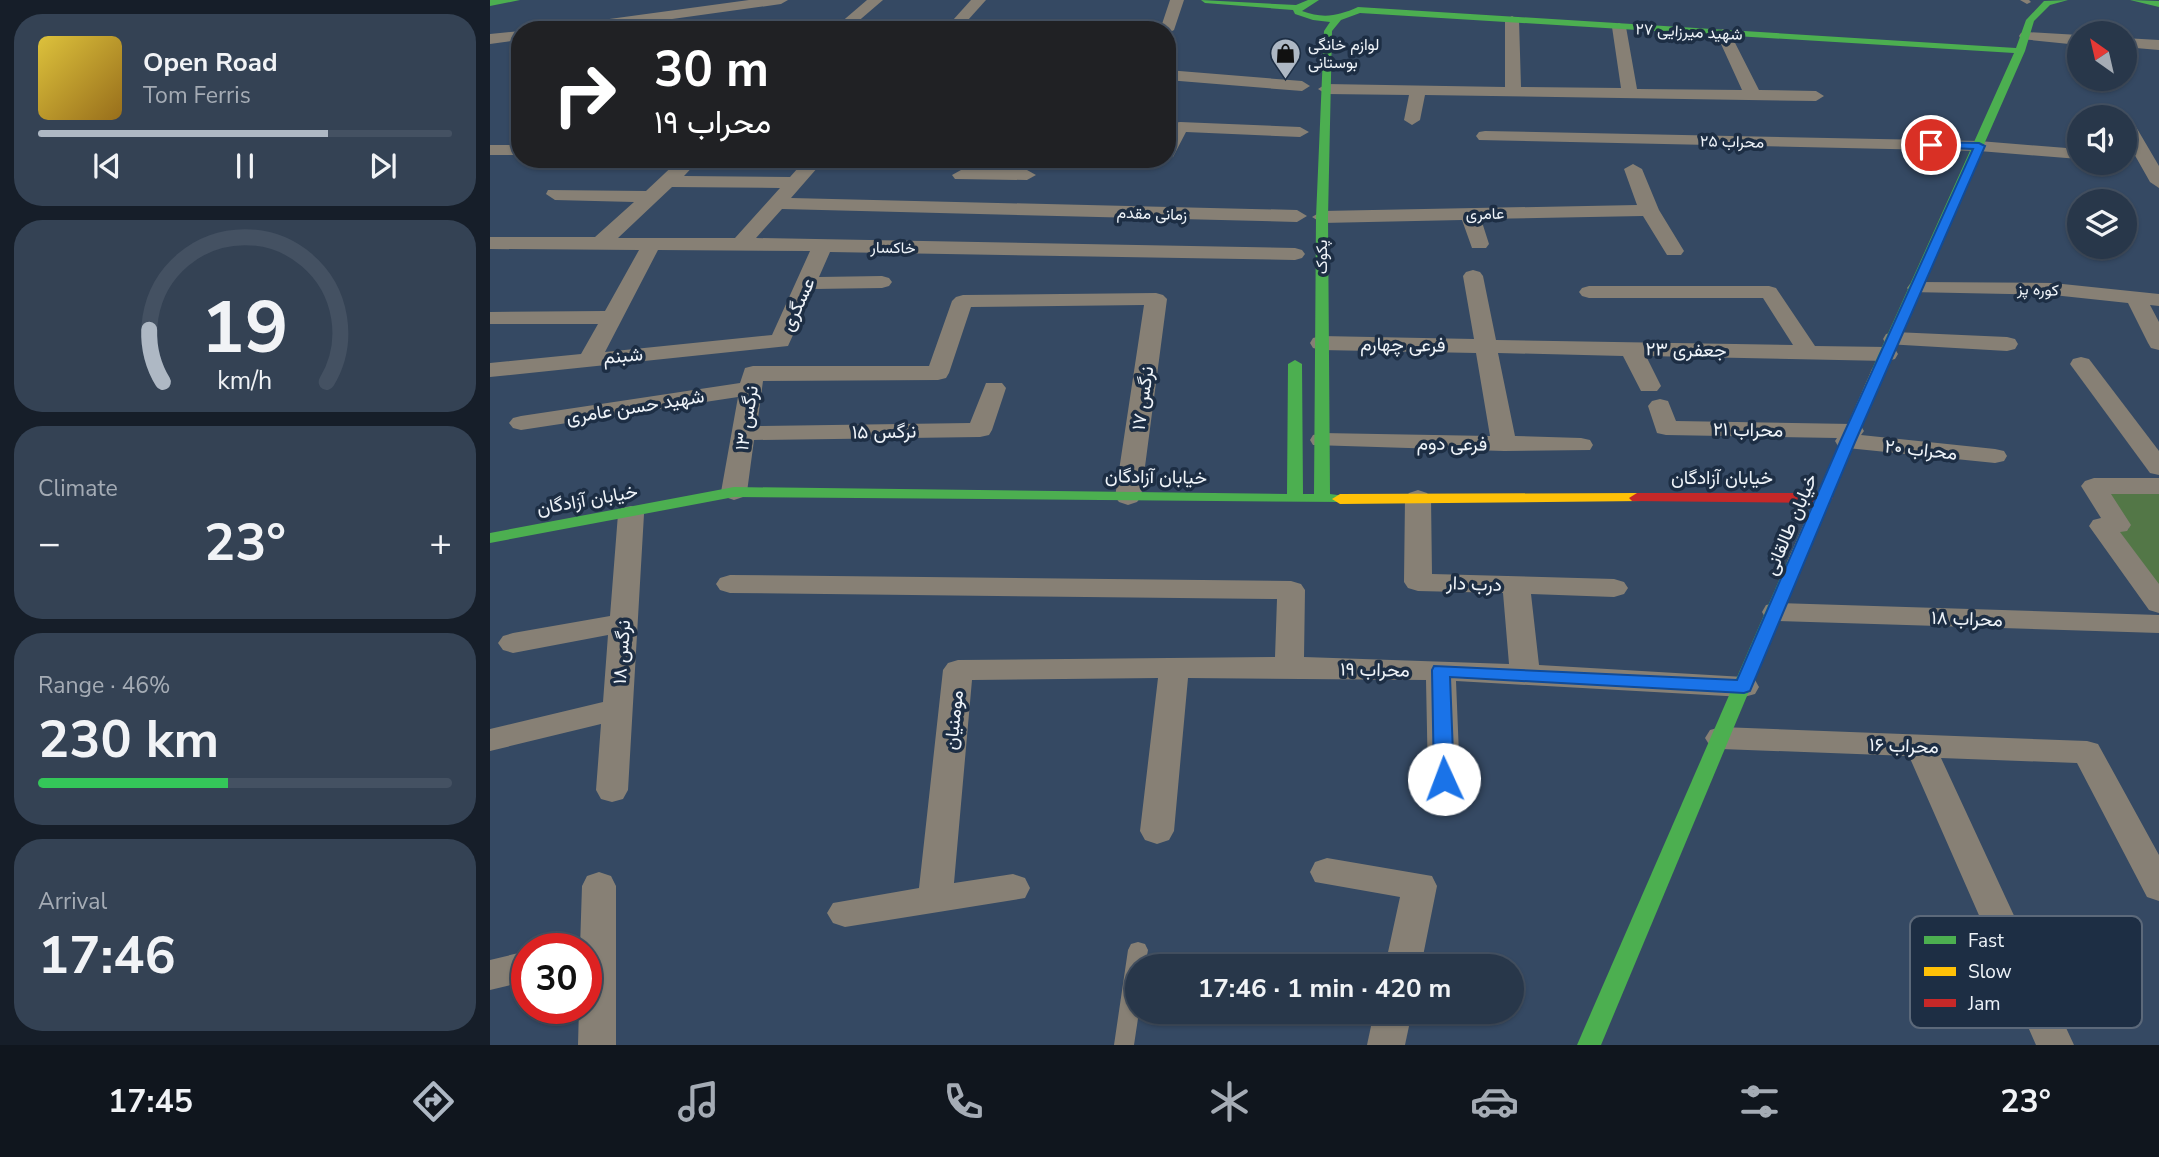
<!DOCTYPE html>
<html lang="en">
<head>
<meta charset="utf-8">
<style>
  :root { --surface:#28374a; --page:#344254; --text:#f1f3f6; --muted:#a5acb5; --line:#445162; --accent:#aeb8c4 }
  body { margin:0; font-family:"Nunito Sans",Vazirmatn,sans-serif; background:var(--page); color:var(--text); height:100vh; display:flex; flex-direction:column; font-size:26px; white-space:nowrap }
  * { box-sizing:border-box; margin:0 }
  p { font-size:23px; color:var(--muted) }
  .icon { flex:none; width:38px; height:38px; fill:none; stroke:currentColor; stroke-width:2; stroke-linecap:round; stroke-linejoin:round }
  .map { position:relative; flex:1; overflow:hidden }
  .details { display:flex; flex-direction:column; gap:14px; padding:14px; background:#161e29; width:490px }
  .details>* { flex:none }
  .hud { position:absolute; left:21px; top:21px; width:665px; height:147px; border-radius:28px; box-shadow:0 2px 5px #0004,0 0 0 2px var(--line); background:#202124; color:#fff; overflow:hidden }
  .needle { width:46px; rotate:326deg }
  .fabs { position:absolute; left:1577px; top:21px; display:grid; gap:14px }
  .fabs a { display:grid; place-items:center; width:70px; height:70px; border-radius:50%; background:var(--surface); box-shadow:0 2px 5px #0004,0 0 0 2px var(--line); font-size:35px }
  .speed { position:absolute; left:21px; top:933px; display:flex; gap:14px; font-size:35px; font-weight:700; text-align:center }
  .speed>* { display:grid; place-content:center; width:91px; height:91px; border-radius:50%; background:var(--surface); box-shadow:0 2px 5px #0004,0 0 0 2px var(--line); line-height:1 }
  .speed .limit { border:10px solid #d22; background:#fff; color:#111 }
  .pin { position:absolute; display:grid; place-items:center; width:60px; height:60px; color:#fff; margin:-30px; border:4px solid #fff; border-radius:50%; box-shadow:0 2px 7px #0007 }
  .me { position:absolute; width:77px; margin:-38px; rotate:358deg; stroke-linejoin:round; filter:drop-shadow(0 0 5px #0008) }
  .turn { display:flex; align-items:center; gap:24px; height:147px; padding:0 28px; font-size:32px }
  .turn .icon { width:91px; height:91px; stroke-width:2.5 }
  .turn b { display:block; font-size:49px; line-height:60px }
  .big { font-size:52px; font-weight:700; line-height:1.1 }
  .details .widget { flex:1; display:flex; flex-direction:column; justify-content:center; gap:10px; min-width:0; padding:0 24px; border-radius:28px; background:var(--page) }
  .details .dial { align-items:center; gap:0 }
  .dial svg { height:182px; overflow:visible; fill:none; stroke:var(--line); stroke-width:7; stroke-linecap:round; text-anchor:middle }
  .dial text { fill:var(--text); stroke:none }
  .song { display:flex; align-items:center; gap:21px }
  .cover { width:84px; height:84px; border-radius:10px; background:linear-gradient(135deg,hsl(50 70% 55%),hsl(40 70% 35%)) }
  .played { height:7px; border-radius:4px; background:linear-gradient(90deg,var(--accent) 70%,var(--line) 70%) }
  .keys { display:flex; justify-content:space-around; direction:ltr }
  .heat { display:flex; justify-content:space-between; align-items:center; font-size:38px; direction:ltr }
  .charge { height:10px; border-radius:5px; background:linear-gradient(90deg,#34c759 46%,var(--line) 0) }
  .trip { position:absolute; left:635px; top:954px; width:399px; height:70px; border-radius:35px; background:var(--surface); box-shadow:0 2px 5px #0004,0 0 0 2px var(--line); font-weight:700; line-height:70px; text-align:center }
  .tab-bar { display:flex; height:112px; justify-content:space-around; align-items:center; background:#10161e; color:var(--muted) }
  .tab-bar .icon { width:49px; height:49px }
  .tab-bar .current { color:var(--accent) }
  .tab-bar b { font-size:32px; color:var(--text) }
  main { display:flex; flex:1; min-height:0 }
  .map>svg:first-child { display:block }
  .green { fill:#537747 }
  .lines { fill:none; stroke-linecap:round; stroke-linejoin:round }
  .lane { fill:#878075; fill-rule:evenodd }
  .street { fill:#878075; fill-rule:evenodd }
  .fast { fill:#4caf50; fill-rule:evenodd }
  .slow { fill:#ffc107; fill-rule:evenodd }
  .jam { fill:#c62828; fill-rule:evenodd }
  .route { fill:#1a73e8; stroke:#114b97; stroke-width:2 }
  .labels { text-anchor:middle; stroke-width:7; stroke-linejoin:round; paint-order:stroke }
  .far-street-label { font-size:16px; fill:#eff4f9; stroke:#1d2e44 }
  .far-poi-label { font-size:16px; fill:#eff4f9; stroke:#1d2e44; text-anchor:start }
  .street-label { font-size:19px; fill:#eff4f9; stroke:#1d2e44 }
  .key { fill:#1d2e44; stroke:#5c697a; stroke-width:2 }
  .key-label { font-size:19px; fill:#eff4f9 }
</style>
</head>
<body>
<main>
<section class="details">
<div class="widget">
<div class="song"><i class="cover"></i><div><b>Open Road</b><p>Tom Ferris</p></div></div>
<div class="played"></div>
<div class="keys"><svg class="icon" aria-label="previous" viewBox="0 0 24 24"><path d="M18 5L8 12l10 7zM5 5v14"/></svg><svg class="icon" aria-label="pause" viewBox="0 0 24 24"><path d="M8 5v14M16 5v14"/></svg><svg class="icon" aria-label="next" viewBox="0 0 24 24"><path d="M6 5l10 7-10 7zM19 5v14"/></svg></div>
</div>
<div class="widget dial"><svg viewBox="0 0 100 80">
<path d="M14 69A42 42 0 1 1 86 69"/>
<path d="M14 69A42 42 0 0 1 8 46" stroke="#aeb8c4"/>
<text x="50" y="56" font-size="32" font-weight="700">19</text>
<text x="50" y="72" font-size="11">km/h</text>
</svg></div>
<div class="widget"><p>Climate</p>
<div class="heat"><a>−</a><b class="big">23°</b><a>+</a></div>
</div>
<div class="widget"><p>Range · 46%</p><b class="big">230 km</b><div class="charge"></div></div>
<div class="widget"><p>Arrival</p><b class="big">17:46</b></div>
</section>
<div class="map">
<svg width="1669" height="1045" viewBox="0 0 1669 1045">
  <rect width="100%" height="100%" fill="#354963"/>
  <polygon class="green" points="1614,491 1669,492 1669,591 1624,532 1639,529"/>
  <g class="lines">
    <g class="lane">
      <polygon points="1530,0 1539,0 1541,2 1537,4"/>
      <polygon points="648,942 655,944 658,950 655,966 648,966 649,1012 644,1045 624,1045 638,950 641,944"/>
    </g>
    <g class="street">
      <polygon points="259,0 298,0 291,4 103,30 61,30 68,26"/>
      <polygon points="377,0 393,0 358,30 342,30"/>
      <polygon points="481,0 496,0 469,30 454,30"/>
      <polygon points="680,0 694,0 684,30 677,34 677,30 670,30"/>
      <polygon points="1022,16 1029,20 1031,87 1131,88 1122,27 1129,23 1136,27 1147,89 1252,90 1226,33 1233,29 1240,33 1269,90 1326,91 1334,96 1326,101 935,95 930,120 922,125 914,120 919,95 836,94 828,89 836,84 1015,87 1015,20"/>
      <polygon points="30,31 30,40 0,44 0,34"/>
      <polygon points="1536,32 1589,35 1589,45 1531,39 1529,36 1531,33"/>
      <polygon points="1634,38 1669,40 1669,50 1634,47"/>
      <polygon points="677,70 812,81 820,86 812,91 677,80"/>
      <polygon points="1634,115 1642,120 1669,166 1669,188 1660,182 1634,136 1634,117 1627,117"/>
      <polygon points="690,122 810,127 819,132 810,137 696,132 683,157 677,158 677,135 684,123"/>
      <polygon points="995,131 1489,141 1589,149 1589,159 1489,151 989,140 986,136 989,132"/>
      <rect x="0" y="145" width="30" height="10"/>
      <path d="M 190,159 L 210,159 L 194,176 L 300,177 L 316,159 L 335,159 L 301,198 L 807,210 L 817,216 L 807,222 L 292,209 L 266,238 L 805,248 L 812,250 L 815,254 L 812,258 L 805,260 L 340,252 L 329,277 L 392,276 L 399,278 L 402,282 L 399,286 L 392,288 L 324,289 L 298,346 L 0,377 L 0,363 L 91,354 L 108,324 L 0,324 L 0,312 L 115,311 L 149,250 L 0,249 L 0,237 L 105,237 L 144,202 L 65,200 L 56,194 L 58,190 L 156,191 ZM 182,187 L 290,188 L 245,238 L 128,238 ZM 168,250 L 320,251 L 282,335 L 115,352 Z"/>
      <polygon points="1143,164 1152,169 1169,210 1194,251 1191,255 1177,255 1153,216 991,219 999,244 996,248 982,248 972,220 832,223 822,217 832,211 1147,205 1134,169"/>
      <polygon points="471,170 537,170 546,175 537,180 465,179 462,175"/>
      <polygon points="983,270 990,272 993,276 1006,340 1303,345 1273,298 1099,298 1092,296 1089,292 1092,288 1099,286 1279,286 1286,288 1325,346 1397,347 1405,349 1408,354 1405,359 1397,361 1156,356 1171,386 1167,391 1151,391 1133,356 1008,353 1025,436 1091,438 1100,440 1103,445 1100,450 1014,451 823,445 820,440 823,435 832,433 1000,436 986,353 831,350 823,348 820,343 823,338 831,336 984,339 973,276 976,272"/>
      <polygon points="1427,282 1563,283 1669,294 1669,306 1660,305 1669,322 1669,350 1661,348 1658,343 1638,303 1563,295 1420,292 1417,288 1420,284"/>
      <polygon points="666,293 673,295 677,299 651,497 647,502 638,505 629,502 625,497 654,305 481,307 459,373 456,378 448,380 273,381 267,426 480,423 496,383 512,383 516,388 502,430 499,435 490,437 264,440 257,492 253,497 244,500 235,497 231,492 248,397 31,430 23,428 19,423 23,418 31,416 250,383 255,368 263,366 439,366 462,301 466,297 473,295"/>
      <polygon points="1404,332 1517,337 1525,339 1528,344 1525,349 1517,351 1396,344 1393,339 1396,334"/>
      <polygon points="1591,357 1599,359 1669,451 1669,475 1660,473 1580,364 1583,359"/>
      <polygon points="1170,399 1178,401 1186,421 1362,424 1371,426 1374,431 1371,435 1505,449 1514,451 1517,456 1514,461 1505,463 1357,448 1348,446 1345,441 1347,438 1176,435 1167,433 1158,406 1162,401"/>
      <polygon points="1604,478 1669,478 1669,494 1621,494 1641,525 1637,531 1630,532 1669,584 1669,613 1659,610 1599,526 1603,520 1611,518 1591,486 1595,481"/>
      <polygon points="928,490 937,493 941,498 942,574 1124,579 1134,582 1138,588 1134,594 1124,597 1041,594 1049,665 1254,677 1265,680 1269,687 1265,694 1254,697 966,681 970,779 965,787 954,791 943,787 938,779 936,680 698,678 684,831 679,840 667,844 655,840 650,831 668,678 482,680 464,883 523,874 535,878 540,888 535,898 355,927 343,923 337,913 343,903 429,888 453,670 458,663 468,660 785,657 787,599 240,593 230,590 226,584 230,578 240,575 801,581 811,584 815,590 814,657 1019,664 1013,593 928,591 918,588 914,582 915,498 919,493"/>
      <polygon points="141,506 150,508 154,514 138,790 133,799 122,802 111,799 106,790 111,724 0,751 0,729 113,702 118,635 23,653 13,650 8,643 13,636 23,633 120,616 128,514 132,508"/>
      <polygon points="1286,603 1669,615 1669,633 1286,621 1276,619 1272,612 1276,605"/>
      <polygon points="1231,727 1597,741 1608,744 1669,855 1669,901 1657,897 1587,763 1451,758 1584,1045 1546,1045 1419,756 1231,749 1220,746 1215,738 1220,730"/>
      <polygon points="837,858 942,876 947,886 931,966 895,966 910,897 825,882 820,872 825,862"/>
      <polygon points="109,872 121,876 126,886 126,1045 88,1045 89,1008 96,1008 96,948 90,948 92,886 97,876"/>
      <polygon points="37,951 37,981 0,990 0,960"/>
      <polygon points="884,1012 922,1012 915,1045 877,1045"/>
    </g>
    <g class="fast">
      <polygon points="0,0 30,0 0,6"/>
      <path d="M 711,0 L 806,5 L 818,0 L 829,0 L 812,11 C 833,19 848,16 868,7 L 1526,48 L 1536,20 L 1554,1 L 1578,0 L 1560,5 L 1544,21 L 1535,51 L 1394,372 L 1389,373 L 1382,369 L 1524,53 L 870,13 L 851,20 L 842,31 L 838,217 L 840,494 L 855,496 L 858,499 L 855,502 L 244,497 L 0,543 L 0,533 L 244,487 L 797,494 L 798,364 L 805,360 L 812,364 L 813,494 L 824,494 L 826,217 L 834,31 L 840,22 L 823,20 L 805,14 L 803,10 L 715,3 Z"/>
      <polygon points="1640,0 1669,1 1669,7"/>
      <polygon points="1305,557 1313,562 1111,1045 1087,1045 1297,562"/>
    </g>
    <g class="slow">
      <polygon points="1389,365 1396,369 1313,562 1311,566 1299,566 1297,562 1382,369"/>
      <polygon points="1147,493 1155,498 1152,501 850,504 842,499 850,494"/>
    </g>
    <polygon class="jam" points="1147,493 1335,493 1343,498 1335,503 1142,501 1139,498"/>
  </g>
  <polygon class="route" points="1441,142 1489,143 1495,146 1365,442 1260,691 1254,693 960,677 964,779 961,784 954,786 947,784 944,779 942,670 944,666 1247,680 1350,442 1483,149 1437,147 1435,145"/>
  <defs>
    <symbol id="shop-pin" viewBox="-11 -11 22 30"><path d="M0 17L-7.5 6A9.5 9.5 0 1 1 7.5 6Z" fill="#aeb8c4" stroke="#1d2e44"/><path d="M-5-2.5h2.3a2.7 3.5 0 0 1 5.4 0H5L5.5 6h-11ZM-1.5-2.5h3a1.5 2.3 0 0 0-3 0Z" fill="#111"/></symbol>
  </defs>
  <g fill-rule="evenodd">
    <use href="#shop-pin" x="778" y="36" width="35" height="47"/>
  </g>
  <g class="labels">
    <g class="far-street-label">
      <text transform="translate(1199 31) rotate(3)" y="6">شهید میرزایی ۲۷</text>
      <text transform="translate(1242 141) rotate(1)" y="6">محراب ۲۵</text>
      <text transform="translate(662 213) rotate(2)" y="6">زمانی مقدم</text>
      <text transform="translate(995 213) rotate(-1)" y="6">عامری</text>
      <text transform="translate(403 247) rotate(1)" y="6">خاکسار</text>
      <text transform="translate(831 257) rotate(-90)" y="6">پکوک</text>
      <text transform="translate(1548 289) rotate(2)" y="6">کوره پز</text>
    </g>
    <g class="far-poi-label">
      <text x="818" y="50">لوازم خانگی<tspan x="818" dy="18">بوستانی</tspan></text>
    </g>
    <g class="street-label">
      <text transform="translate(307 304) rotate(-65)" y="7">عسگری</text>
      <text transform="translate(913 344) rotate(1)" y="7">فرعی چهارم</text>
      <text transform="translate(1196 349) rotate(1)" y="7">جعفری ۲۳</text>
      <text transform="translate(133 355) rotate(-5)" y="7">شبنم</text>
      <text transform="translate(652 398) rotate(-82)" y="7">نرگس ۱۷</text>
      <text transform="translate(145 406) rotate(-9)" y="7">شهید حسن عامری</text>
      <text transform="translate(256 418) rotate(-81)" y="7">نرگس ۱۳</text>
      <text transform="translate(1258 429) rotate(1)" y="7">محراب ۲۱</text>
      <text transform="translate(394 431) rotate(-1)" y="7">نرگس ۱۵</text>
      <text transform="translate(962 443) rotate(1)" y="7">فرعی دوم</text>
      <text transform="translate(1431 449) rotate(6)" y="7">محراب ۲۰</text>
      <text transform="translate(666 476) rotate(1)" y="7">خیابان آزادگان</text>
      <text x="1232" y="484">خیابان آزادگان</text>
      <text transform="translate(97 499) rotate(-10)" y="7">خیابان آزادگان</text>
      <text transform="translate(1300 524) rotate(-67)" y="7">خیابان طالقانی</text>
      <text transform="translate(984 583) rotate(2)" y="7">درب دار</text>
      <text transform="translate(1477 618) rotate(2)" y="7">محراب ۱۸</text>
      <text transform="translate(131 652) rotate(-86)" y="7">نرگس ۱۸</text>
      <text transform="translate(885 669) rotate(1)" y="7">محراب ۱۹</text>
      <text transform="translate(463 720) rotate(-84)" y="7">مومنیان</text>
      <text transform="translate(1414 745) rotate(2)" y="7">محراب ۱۶</text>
    </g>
  </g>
  <rect x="1420" y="916" width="232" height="112" rx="10" class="key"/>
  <rect x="1434" y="936" width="32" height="8" fill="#4caf50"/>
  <rect x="1434" y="967" width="32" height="9" fill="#ffc107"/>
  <rect x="1434" y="999" width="32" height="8" fill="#c62828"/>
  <g class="key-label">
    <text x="1478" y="947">Fast</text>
    <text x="1478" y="978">Slow</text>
    <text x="1478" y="1010">Jam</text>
  </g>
</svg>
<div class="fabs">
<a><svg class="needle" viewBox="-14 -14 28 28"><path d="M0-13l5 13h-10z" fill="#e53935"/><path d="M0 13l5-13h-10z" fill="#a5acb5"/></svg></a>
<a><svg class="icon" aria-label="sound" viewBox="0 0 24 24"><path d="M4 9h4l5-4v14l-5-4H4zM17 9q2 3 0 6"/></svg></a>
<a><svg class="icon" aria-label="layers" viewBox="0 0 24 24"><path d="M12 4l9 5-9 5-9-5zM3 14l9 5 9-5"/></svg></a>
</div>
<div class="speed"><div class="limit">30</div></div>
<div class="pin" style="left:1441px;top:145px;background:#d93025"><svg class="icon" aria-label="arrive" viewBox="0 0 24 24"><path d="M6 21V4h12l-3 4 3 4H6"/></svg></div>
<svg class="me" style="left:954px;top:779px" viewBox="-20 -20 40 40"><circle r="19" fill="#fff"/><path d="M0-13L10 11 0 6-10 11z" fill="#1a73e8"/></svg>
<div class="trip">17:46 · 1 min · 420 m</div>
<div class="hud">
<div class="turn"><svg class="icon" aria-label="right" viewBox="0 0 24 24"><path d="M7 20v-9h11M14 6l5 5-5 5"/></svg><div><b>30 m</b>محراب ۱۹</div></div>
</div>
</div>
</main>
<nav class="tab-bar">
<b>17:45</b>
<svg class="icon current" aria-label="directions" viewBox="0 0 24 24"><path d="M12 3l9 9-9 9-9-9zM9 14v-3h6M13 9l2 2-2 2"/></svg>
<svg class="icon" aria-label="music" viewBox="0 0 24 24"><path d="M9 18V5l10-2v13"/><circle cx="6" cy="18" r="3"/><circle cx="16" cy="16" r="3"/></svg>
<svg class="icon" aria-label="phone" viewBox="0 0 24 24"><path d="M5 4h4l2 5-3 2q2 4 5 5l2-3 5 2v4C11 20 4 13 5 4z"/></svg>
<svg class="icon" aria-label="climate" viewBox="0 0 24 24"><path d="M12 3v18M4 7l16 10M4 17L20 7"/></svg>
<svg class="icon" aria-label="car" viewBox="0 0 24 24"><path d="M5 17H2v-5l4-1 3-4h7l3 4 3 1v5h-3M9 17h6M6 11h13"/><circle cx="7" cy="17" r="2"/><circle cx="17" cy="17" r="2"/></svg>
<svg class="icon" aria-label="filters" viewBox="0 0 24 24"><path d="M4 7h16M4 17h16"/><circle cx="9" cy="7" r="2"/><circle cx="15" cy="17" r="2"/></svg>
<b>23°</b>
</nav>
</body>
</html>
